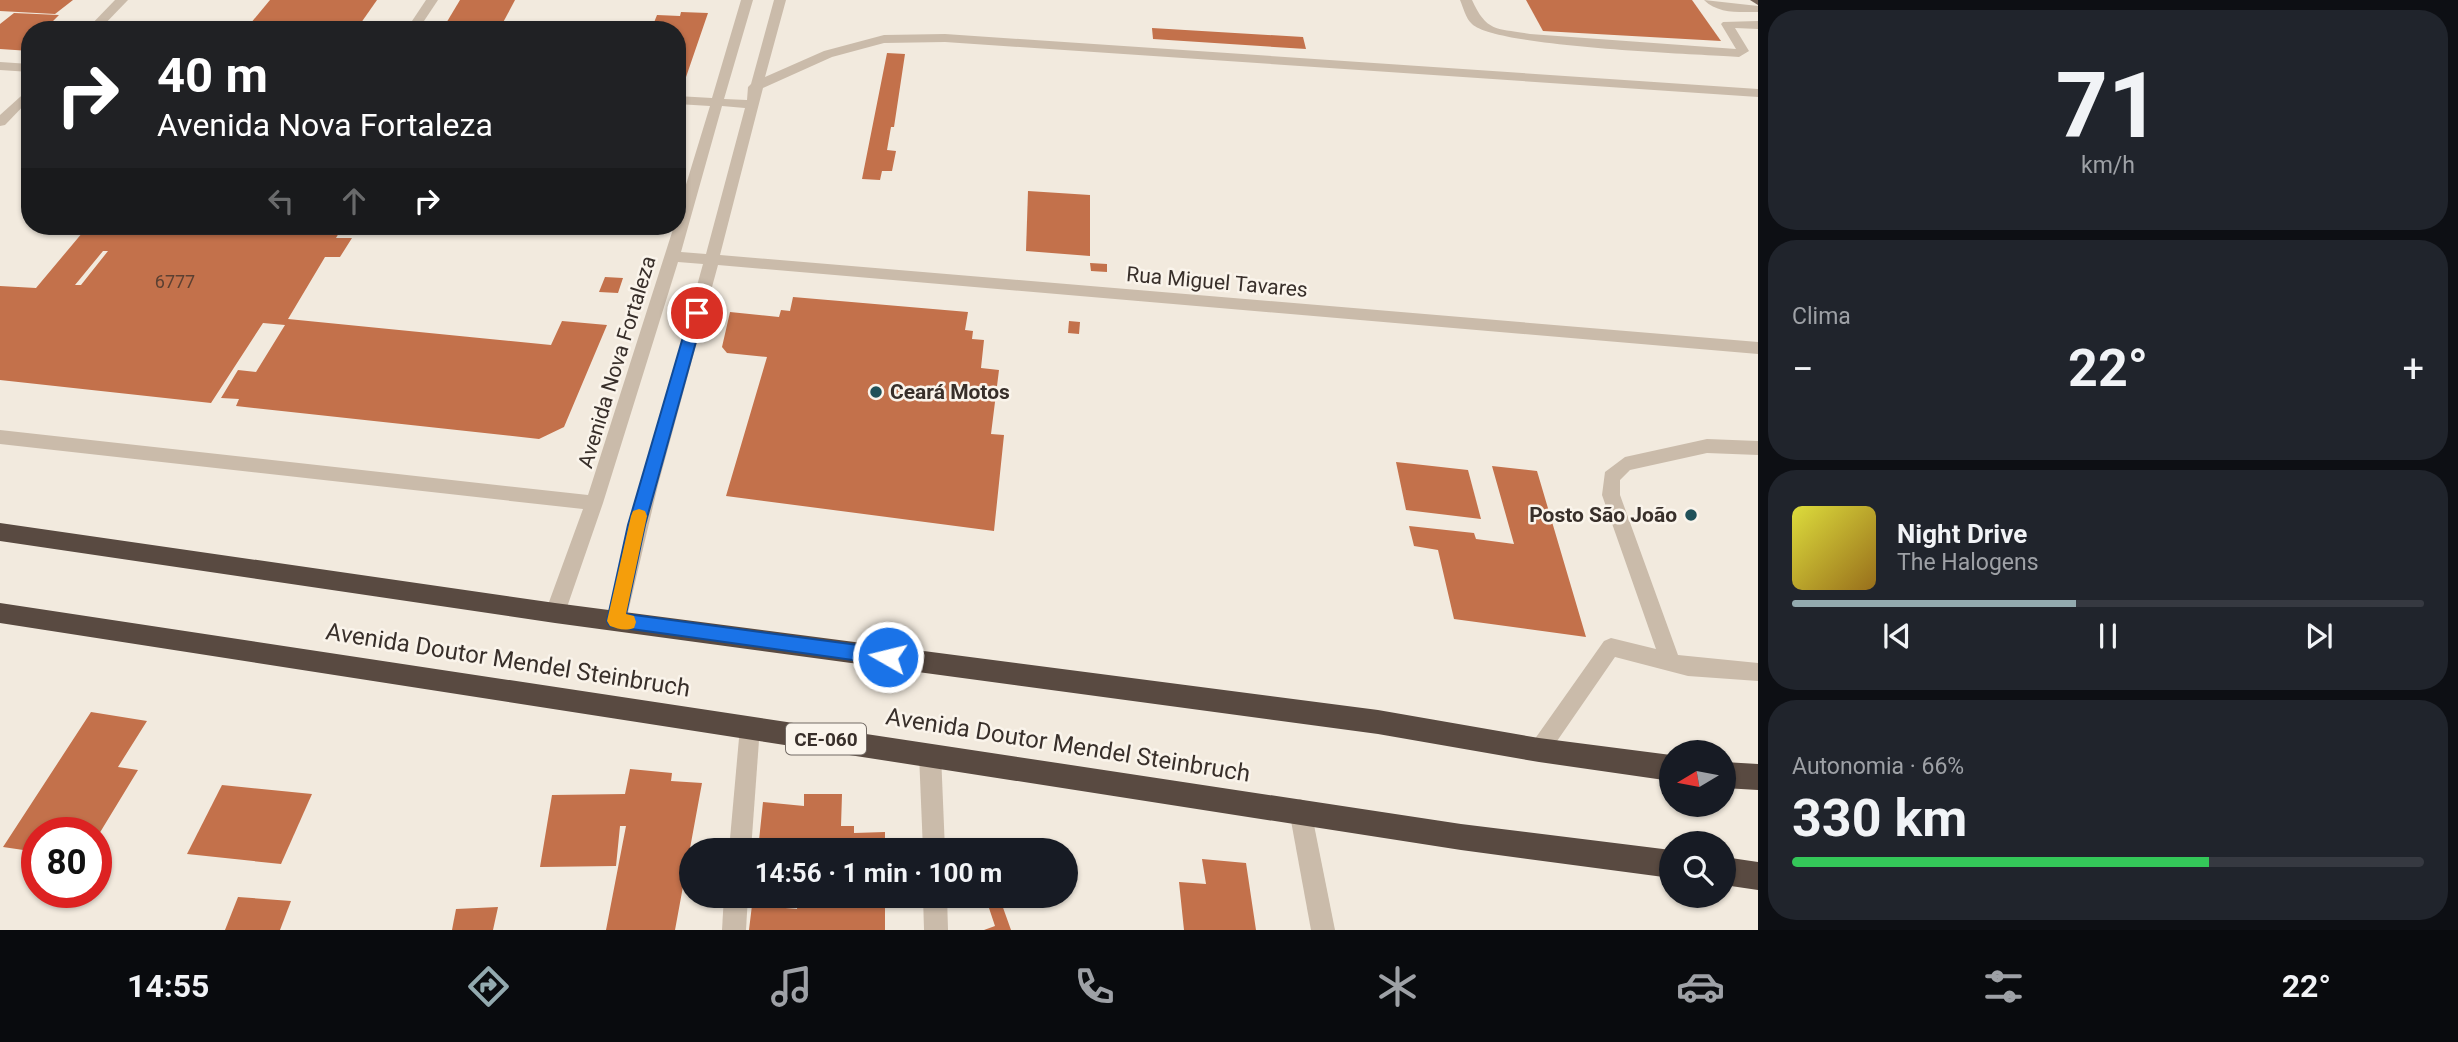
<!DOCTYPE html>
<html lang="pt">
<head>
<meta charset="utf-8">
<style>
  :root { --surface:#171b24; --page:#20242c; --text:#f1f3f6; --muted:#9ea1a6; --line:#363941; --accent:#93aaaf }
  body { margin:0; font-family:Roboto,sans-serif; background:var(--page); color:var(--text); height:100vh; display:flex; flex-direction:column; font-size:26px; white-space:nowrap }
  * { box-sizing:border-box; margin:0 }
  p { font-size:23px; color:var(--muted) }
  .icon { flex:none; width:38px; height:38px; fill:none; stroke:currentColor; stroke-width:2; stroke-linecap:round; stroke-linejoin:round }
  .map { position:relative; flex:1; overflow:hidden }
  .details { display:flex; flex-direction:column; gap:10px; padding:10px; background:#0d0f14; width:700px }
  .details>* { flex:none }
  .top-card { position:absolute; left:21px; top:21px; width:665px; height:214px; border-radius:28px; box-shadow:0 2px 5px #0004; background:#202124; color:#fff; overflow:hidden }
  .needle { width:46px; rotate:260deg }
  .tools { position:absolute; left:1659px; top:740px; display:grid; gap:14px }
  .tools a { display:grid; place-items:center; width:77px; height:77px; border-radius:50%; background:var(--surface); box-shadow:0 2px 5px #0004; font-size:35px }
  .speed { position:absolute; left:21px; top:817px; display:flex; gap:14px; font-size:35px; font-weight:700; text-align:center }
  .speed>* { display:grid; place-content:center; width:91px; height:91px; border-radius:50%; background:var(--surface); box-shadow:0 2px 5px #0004; line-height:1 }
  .speed .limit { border:10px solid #d22; background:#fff; color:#111 }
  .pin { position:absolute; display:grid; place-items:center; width:60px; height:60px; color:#fff; margin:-30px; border:4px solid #fff; border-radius:50%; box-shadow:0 2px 7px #0007 }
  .me { position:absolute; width:77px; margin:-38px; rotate:278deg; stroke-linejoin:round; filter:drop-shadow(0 0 5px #0008) }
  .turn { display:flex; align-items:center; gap:24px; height:147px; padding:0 21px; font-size:32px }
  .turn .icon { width:91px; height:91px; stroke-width:2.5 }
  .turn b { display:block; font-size:49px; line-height:60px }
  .lanes { display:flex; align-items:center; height:66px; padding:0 21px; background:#0003; justify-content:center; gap:35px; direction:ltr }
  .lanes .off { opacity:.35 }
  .big { font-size:52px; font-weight:700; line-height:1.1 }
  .details .tile { flex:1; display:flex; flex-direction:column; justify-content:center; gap:10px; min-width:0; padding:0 24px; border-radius:28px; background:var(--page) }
  .details .dial { align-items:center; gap:0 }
  .dial b { font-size:91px; line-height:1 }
  .song { display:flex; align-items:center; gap:21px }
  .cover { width:84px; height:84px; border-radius:10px; background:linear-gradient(135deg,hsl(60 70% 55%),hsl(40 70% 35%)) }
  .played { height:7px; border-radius:4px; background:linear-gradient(90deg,var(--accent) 45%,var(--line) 45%) }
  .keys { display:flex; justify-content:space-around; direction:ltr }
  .heat { display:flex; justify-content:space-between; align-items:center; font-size:38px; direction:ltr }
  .charge { height:10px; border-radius:5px; background:linear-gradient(90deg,#34c759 66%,var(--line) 0) }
  .trip { position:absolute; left:679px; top:838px; width:399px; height:70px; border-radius:35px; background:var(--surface); box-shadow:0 2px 5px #0004; font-weight:700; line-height:70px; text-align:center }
  .tab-bar { display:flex; height:112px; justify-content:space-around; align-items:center; background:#090b0e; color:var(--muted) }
  .tab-bar .icon { width:49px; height:49px }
  .tab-bar .selected { color:var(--accent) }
  .tab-bar b { font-size:32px; color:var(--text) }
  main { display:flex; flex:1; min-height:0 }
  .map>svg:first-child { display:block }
  .building { fill:#c3714b; fill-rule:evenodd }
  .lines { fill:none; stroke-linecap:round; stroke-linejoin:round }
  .minor { fill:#cabbaa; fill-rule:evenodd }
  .major { fill:#79675b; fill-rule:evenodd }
  .highway { fill:#594a41; fill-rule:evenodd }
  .route { fill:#1a73e8; stroke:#114b97; stroke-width:2 }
  .slow { fill:#f59e0b }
  .poi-dot { fill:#205159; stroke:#faf4eb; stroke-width:2.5 }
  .labels { text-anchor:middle; stroke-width:5; stroke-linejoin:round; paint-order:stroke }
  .number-label { font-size:18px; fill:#5b4032 }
  .shield { fill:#faf4eb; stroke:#726a64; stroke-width:2 }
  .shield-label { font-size:19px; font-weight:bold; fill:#382f2a }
  .street-label { font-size:21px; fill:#382f2a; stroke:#faf4eb }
  .poi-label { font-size:21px; font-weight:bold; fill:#382f2a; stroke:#faf4eb; text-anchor:start }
  .near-street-label { font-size:24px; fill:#382f2a; stroke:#faf4eb }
</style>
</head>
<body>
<main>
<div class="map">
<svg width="1758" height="930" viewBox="0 0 1758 930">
  <rect width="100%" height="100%" fill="#f2eade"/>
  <g class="building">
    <polygon points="0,0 73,0 55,14 0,11"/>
    <polygon points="270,0 377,0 356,30 245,30"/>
    <polygon points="460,0 515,0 499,30 442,30"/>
    <polygon points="1526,0 1692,0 1721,41 1543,31"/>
    <polygon points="681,12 708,13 685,80 677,80 677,30 651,30 657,15 680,16"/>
    <polygon points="14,13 59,15 48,26 59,26 55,30 30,30 30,51 0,49 0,24"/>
    <polygon points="1152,28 1303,37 1306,49 1153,39"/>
    <polygon points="887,53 905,54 894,127 891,127 887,150 896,151 892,171 882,171 880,180 862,179"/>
    <polygon points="1028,191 1090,195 1090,256 1026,251"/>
    <path d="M 88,226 L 343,226 L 336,238 L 352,238 L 340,257 L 325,257 L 288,319 L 551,345 L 562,321 L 607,325 L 564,427 L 539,439 L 236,406 L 239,399 L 221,398 L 238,370 L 256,372 L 285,325 L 263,323 L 211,403 L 0,380 L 0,286 L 36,288 ZM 103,251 L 108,251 L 81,285 L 75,285 Z"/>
    <polygon points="1090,263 1107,264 1107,272 1091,271"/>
    <polygon points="605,277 623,278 618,293 599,292"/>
    <polygon points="793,297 968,312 965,330 973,331 972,339 984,340 981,368 999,370 991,434 1004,435 994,531 726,496 767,357 727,353 722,347 730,312 779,317 781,310 790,311"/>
    <polygon points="1069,321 1080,322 1079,334 1068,333"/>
    <polygon points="1396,462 1468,470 1481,519 1406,510"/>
    <polygon points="1492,466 1537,471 1586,637 1454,619 1438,550 1414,546 1409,526 1474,533 1476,539 1514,544"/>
    <polygon points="91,712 147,721 118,767 138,770 96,839 96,833 37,833 37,852 3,847"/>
    <polygon points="630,769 672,773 671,781 702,783 675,930 606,930 626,826 620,826 616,866 540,867 552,795 625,794"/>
    <polygon points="222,785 312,794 281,864 187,854"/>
    <polygon points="804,794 842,794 841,826 854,826 854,833 885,832 885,850 758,850 763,802 804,806"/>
    <polygon points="1202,859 1246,863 1256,930 1184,930 1179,882 1206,884"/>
    <polygon points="748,896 885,896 885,930 749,930 752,905 797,909 798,899 748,898"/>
    <polygon points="238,897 291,901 280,930 225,930"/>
    <polygon points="1001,902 1011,930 984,930 995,926 988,905"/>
    <polygon points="498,907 493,930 452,930 456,909"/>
  </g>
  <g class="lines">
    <g class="minor">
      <polygon points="115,0 128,0 99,30 86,30"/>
      <polygon points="426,0 438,0 418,30 406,30"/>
      <path d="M 741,0 L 753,0 L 724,99 L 747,100 L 748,87 L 751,84 L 774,0 L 786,0 L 765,77 L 824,51 L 884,35 L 945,34 L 1758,89 L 1758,97 L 945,42 L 884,43 L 832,57 L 763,88 L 720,255 L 1758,342 L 1758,354 L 718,265 L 658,485 L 626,621 L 623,627 L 616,630 L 609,627 L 606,621 L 617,575 L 703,264 L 678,262 L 603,503 L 565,613 L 562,619 L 555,622 L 548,619 L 545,613 L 583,509 L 0,444 L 0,430 L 588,495 L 674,226 L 677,226 L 677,214 L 710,106 L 677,104 L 677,96 L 712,98 ZM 722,106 L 745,108 L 706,254 L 681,252 Z"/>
      <path d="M 1460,0 L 1472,0 C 1487,33 1497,28 1530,34 L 1736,49 L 1721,24 L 1723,22 L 1758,21 L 1758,29 L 1735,28 L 1749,51 L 1739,57 C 1696,54 1495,47 1472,24 C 1466,19 1463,7 1460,0 Z"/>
      <path d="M 1704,0 L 1758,6 L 1758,12 C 1739,12 1718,14 1704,0 Z"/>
      <polygon points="0,62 30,64 30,72 0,70"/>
      <polygon points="30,88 30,99 5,125 0,126 0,115"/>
      <polygon points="1707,439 1758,441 1758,455 1707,453 1630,470 1620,480 1620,495 1678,655 1758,663 1758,681 1688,676 1615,657 1546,757 1539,760 1532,757 1528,750 1532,743 1604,641 1611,638 1656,649 1602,495 1605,472 1625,457"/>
      <polygon points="750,717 757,720 760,727 751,850 729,850 740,727 743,720"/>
      <polygon points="930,744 938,747 941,754 945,850 923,850 919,754 922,747"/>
      <polygon points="1300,799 1308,802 1311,810 1335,930 1311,930 1289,810 1292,802"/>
      <polygon points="724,896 748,896 746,930 722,930"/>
      <polygon points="923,896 947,896 948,930 924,930"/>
    </g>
    <polygon class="major" points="1750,0 1758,0 1758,5"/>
    <g class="highway">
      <polygon points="0,523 555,603 1378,710 1539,738 1671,755 1671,781 1539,762 1378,734 555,623 0,541"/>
      <polygon points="0,603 1461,824 1671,850 1671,878 1461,850 0,623"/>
      <polygon points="1724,762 1758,764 1758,790 1724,788"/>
      <polygon points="1724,857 1758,862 1758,890 1724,885"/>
    </g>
  </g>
  <polygon class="route" points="697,308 704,313 645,525 626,614 888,649 895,651 897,657 895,663 888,665 610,626 607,621 628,525 690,313"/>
  <path class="slow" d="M 639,509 L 645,511 L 647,516 L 626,614 L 634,616 L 636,622 L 634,628 C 625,631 618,629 610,626 L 607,621 L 631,516 L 633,511 Z"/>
  <g class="poi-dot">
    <circle cx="876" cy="392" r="7"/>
    <circle cx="1691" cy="515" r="7"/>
  </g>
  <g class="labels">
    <g class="number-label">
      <text x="175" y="288">6777</text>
    </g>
    <rect class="shield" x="786" y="723.5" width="80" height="31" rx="5"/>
    <g class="shield-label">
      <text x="826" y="746">CE-060</text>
    </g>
    <g class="street-label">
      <text transform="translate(1217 282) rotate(5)" y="7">Rua Miguel Tavares</text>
      <text transform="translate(617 362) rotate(-73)" y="7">Avenida Nova Fortaleza</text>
    </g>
    <g class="poi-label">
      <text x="890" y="399">Ceará Motos</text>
      <text x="1677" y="522" text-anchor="end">Posto São João</text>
    </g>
    <g class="near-street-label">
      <text transform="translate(508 660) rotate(9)" y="8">Avenida Doutor Mendel Steinbruch</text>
      <text transform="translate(1068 745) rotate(9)" y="8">Avenida Doutor Mendel Steinbruch</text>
    </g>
  </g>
</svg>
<div class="tools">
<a><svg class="needle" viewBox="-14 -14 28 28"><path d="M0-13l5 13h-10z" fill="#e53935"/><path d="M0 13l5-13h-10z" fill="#9ea1a6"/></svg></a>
<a><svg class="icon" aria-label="search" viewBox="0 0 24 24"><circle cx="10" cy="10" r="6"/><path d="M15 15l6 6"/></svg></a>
</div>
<div class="speed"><div class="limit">80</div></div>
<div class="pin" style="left:697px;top:313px;background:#d93025"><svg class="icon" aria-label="arrive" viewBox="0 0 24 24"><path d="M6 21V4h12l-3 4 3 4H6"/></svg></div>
<svg class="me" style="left:888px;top:657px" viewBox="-20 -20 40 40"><circle r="17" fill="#1a73e8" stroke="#fff" stroke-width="3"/><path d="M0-11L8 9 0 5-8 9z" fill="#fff"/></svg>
<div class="trip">14:56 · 1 min · 100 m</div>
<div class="top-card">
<div class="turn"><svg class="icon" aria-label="right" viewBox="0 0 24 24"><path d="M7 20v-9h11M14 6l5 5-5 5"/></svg><div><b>40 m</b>Avenida Nova Fortaleza</div></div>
<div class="lanes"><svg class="icon off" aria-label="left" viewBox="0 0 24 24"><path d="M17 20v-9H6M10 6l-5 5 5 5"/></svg><svg class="icon off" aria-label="ahead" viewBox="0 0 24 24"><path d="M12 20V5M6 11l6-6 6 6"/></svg><svg class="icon" aria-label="right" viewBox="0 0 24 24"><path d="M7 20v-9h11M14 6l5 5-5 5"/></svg></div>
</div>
</div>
<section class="details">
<div class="tile dial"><b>71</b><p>km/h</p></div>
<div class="tile"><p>Clima</p>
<div class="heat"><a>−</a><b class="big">22°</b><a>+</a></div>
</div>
<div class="tile">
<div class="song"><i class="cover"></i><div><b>Night Drive</b><p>The Halogens</p></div></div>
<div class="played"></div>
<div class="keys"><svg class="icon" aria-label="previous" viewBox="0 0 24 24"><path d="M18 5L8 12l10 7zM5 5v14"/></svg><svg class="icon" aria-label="pause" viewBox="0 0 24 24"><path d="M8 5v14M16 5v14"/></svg><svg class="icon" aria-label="next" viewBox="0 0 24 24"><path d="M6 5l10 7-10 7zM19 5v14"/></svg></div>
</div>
<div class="tile"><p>Autonomia · 66%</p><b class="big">330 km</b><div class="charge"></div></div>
</section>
</main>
<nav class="tab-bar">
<b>14:55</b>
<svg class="icon selected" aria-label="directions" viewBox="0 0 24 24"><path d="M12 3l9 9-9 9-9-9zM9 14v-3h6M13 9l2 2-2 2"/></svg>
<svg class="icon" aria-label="music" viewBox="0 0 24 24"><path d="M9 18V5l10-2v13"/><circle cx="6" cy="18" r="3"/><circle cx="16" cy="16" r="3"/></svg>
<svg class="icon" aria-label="phone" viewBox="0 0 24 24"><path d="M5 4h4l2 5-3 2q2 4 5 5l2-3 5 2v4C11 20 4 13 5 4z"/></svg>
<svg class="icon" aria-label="climate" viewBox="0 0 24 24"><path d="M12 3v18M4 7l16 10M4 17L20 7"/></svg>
<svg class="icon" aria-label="car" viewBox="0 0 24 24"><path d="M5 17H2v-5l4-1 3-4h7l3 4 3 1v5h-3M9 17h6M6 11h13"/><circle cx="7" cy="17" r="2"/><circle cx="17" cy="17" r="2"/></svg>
<svg class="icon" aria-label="filters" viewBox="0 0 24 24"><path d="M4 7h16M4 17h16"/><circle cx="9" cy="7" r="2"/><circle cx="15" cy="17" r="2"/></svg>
<b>22°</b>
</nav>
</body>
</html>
